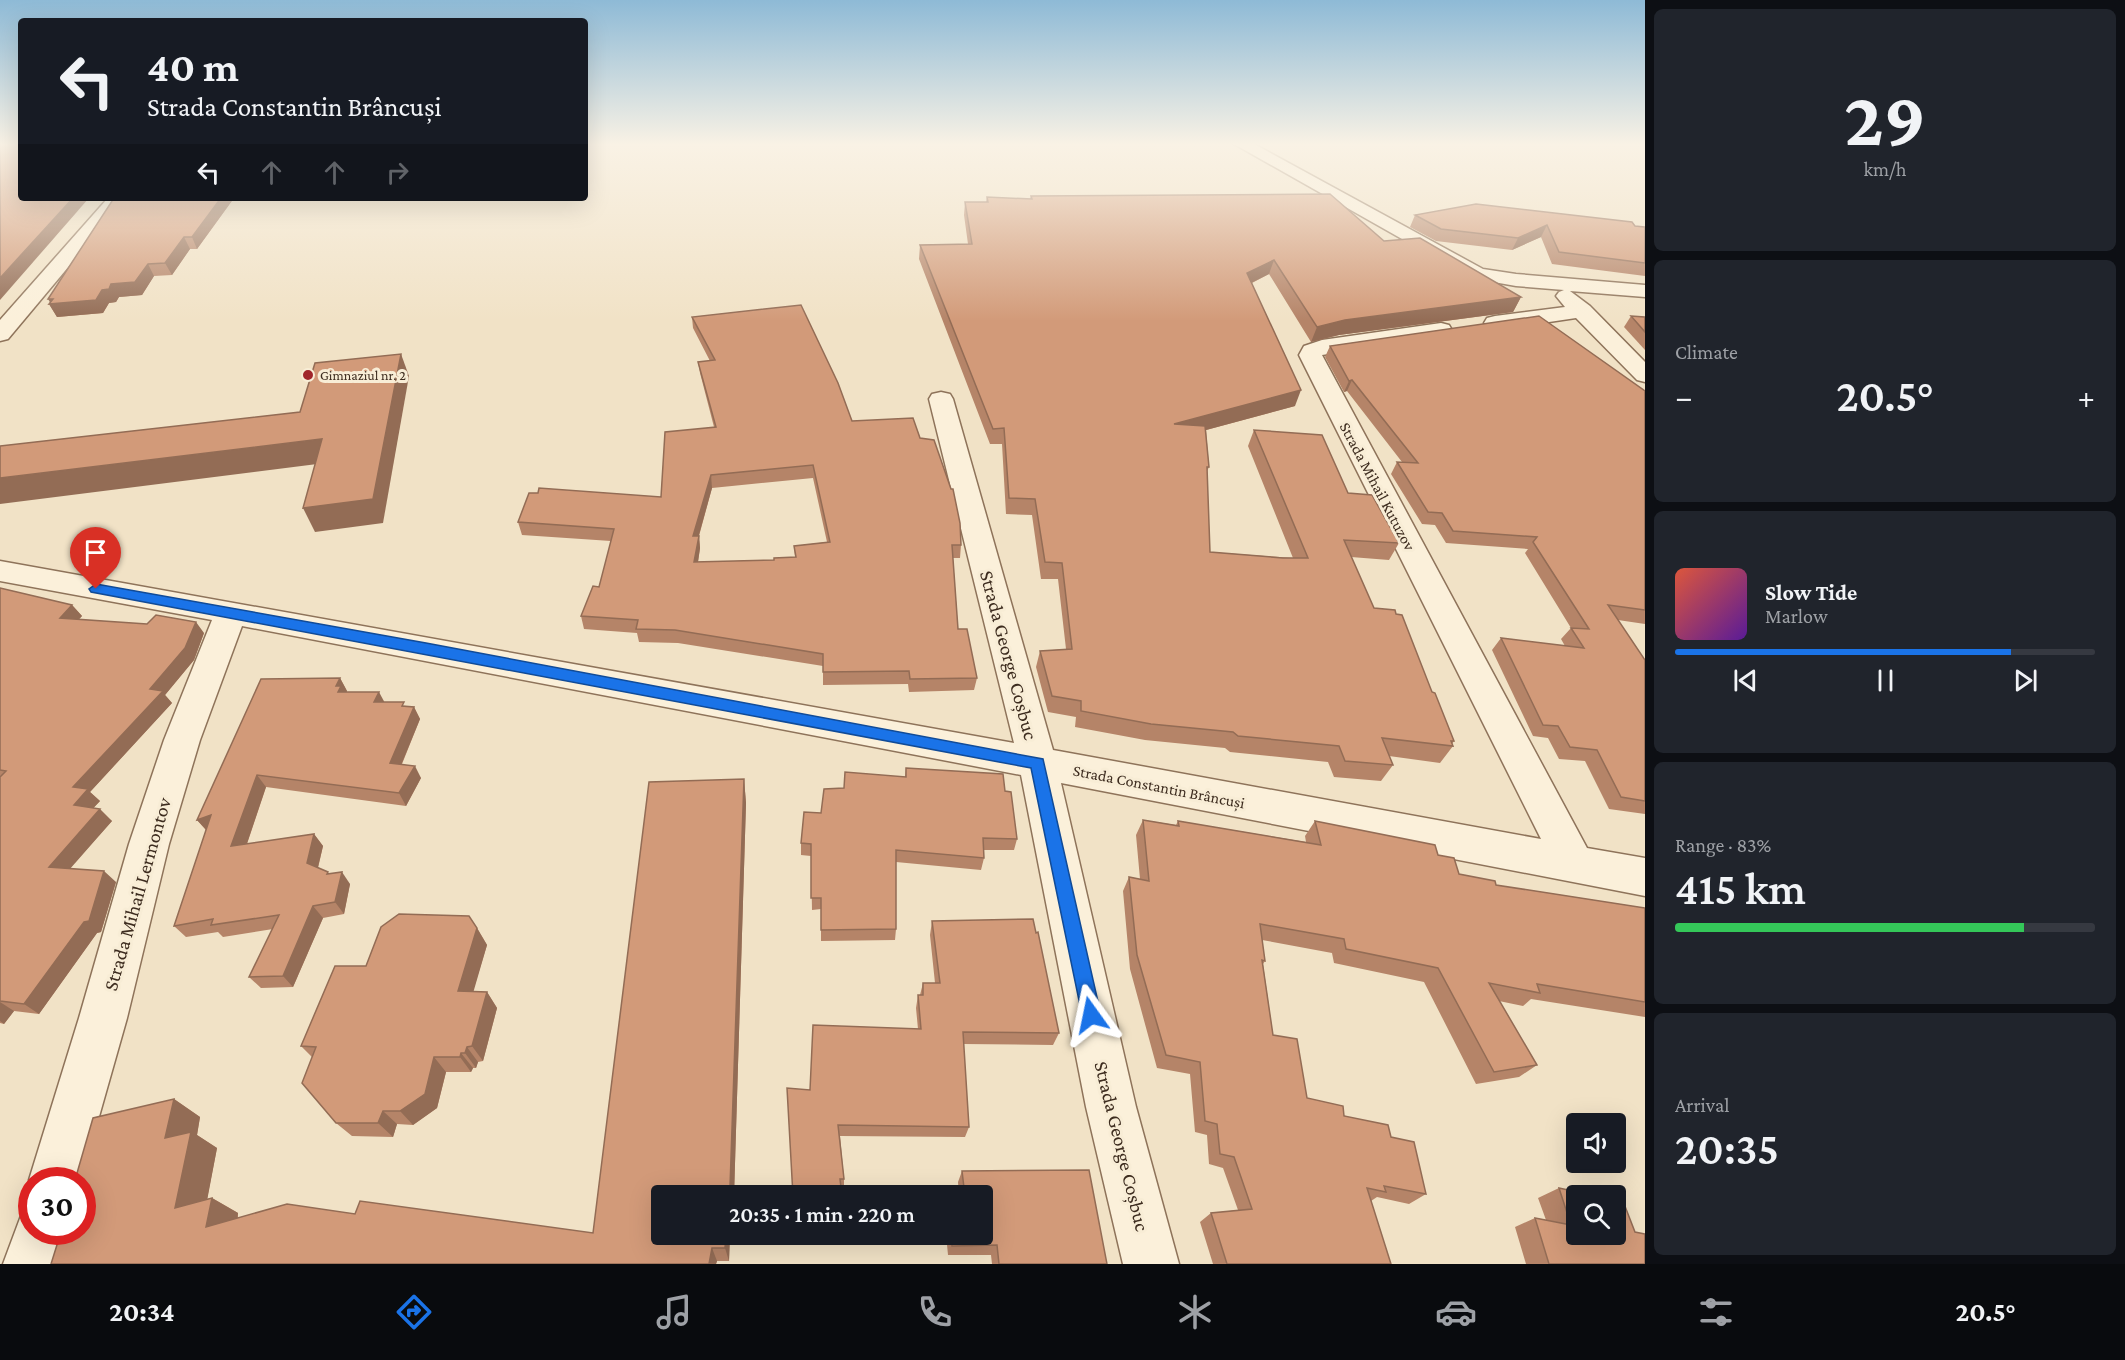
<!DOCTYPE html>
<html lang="en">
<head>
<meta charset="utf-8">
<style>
  :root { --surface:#171b24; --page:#20242c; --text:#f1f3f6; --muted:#9ea1a6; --line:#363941; --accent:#1a73e8 }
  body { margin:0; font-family:"Crimson Pro",serif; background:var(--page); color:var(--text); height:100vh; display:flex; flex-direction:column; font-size:22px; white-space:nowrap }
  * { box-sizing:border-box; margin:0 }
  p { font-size:20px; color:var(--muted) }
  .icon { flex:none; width:33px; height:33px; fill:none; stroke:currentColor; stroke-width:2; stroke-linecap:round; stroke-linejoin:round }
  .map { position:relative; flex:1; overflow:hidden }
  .details { display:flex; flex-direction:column; gap:9px; padding:9px; background:#0d0f14; width:480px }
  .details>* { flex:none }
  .top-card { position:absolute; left:18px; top:18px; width:570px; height:183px; border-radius:6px; box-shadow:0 6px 24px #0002; background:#171b24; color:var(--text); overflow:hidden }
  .buttons { position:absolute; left:1566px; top:1113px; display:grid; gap:12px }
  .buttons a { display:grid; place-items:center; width:60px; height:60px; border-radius:6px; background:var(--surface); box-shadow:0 6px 24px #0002; font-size:30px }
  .speed { position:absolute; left:18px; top:1167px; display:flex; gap:12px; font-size:30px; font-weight:700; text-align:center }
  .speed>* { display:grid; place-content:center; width:78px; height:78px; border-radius:50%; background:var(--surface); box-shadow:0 6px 24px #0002; line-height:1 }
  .speed .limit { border:9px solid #d22; background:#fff; color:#111 }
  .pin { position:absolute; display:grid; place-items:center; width:51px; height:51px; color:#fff; margin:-62px -26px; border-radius:50% 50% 50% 0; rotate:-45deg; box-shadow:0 0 6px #0007 }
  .pin .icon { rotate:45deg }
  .me { position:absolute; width:66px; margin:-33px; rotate:348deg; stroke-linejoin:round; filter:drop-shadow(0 0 4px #0008) }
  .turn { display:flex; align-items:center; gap:21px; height:126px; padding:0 30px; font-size:27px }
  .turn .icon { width:78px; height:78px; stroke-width:2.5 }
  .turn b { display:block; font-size:42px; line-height:51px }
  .lanes { display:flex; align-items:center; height:57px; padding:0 30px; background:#0003; justify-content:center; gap:30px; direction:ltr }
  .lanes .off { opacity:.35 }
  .big { font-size:45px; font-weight:600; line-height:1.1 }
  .details .card { flex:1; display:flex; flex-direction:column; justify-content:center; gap:9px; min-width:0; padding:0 21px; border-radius:9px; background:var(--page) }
  .details .dial { align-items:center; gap:0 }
  .dial b { font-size:78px; line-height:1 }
  .song { display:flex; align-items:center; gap:18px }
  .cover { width:72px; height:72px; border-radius:9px; background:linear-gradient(135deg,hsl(10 70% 55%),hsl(270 70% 35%)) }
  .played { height:6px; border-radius:3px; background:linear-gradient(90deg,var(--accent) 80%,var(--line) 80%) }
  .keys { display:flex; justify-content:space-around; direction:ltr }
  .heat { display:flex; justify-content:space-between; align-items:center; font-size:33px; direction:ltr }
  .charge { height:9px; border-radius:4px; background:linear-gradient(90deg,#34c759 83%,var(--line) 0) }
  .trip { position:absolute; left:651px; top:1185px; width:342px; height:60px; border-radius:6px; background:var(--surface); box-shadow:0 6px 24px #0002; font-weight:600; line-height:60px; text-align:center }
  .tabs { display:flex; height:96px; justify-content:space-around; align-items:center; background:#090b0e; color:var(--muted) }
  .tabs .icon { width:42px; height:42px }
  .tabs .on { color:var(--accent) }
  .tabs b { font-size:27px; color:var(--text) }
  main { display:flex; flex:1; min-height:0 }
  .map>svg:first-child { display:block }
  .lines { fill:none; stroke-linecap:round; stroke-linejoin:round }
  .minor-casing { stroke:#8e735a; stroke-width:3 }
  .minor { fill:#fbf0da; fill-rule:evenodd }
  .wall { fill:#b58468; fill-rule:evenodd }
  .shaded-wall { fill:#936c55 }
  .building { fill:#d29a79; stroke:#936c55; stroke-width:1.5; fill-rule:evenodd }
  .route { fill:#1a73e8; stroke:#114b97; stroke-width:1.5 }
  .poi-dot { fill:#a1262b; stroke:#f8edd6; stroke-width:2 }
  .labels { text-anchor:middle; stroke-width:6; stroke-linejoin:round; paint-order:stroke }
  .far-poi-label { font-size:14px; fill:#3d2c1f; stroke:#f8edd6; text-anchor:start }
  .street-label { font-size:16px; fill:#3d2c1f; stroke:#f8edd6 }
  .near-street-label { font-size:20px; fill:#3d2c1f; stroke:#f8edd6 }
</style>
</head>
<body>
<main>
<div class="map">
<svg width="1645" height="1264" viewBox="0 0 1645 1264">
  <rect width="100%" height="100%" fill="#f1e2c6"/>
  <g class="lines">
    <defs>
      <g id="minor">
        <polygon points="1234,144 1254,144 1483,269 1516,274 1645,285 1645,297 1570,291 1590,306 1645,362 1645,382 1637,380 1576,318 1495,330 1487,328 1484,323 1487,318 1495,316 1565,307 1556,296 1559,292 1564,290 1516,286 1471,278"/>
        <polygon points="108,198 126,198 8,339 0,341 0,320"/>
        <polygon points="1441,323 1449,325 1452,330 1449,335 1322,355 1587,848 1645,858 1645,896 1061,783 1136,1107 1179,1264 1123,1264 1086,1107 1021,775 242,626 200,740 169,844 127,1018 81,1180 32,1180 32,1187 29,1180 79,1018 129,844 164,740 212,620 0,581 0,561 1014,743 929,399 932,394 941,392 950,394 953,399 1053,750 1541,839 1299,355 1304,346 1322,340"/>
        <polygon points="32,1209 32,1232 68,1232 59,1264 3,1264 22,1213"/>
      </g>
    </defs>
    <use href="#minor" class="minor-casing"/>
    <use href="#minor" class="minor"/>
  </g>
  <g class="wall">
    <polygon points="1031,196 1384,241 1521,297 1513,312 1339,335 1311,342 1269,274 1252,283 1295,406 1206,430 1209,467 1207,471 1210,552 1293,558 1248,446 1254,430 1348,493 1399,543 1389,560 1351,557 1374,608 1432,692 1454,741 1452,744 1453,746 1440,763 1389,756 1393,765 1381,781 1334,777 1328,762 1230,752 1225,748 1145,740 1075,727 1076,717 1048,712 1036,667 1040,651 1066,649 1058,579 1041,579 1032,515 1006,514 1002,444 990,444 919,259 920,245 968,244 964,215 965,202 986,202 987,197 1030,199"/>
    <polygon points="114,198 234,198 197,249 190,249 172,275 154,276 142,295 119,297 116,302 109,303 103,313 57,317 49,304"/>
    <polygon points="1415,215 1635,226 1645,227 1645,276 1552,264 1541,237 1512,250 1436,241 1410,227"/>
    <polygon points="1631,316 1645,317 1645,350 1624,327"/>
    <path d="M 692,317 L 852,421 L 920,438 L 961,545 L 960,558 L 953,558 L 958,629 L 977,678 L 974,690 L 909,692 L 908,684 L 823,685 L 823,666 L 678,643 L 639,642 L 637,633 L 584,629 L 581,616 L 599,587 L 611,541 L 522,535 L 518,522 L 661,497 L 714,427 L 700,373 L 698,362 L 710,361 L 693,328 ZM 813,478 L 827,542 L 794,546 L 795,557 L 774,560 L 698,562 L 700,548 L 699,536 L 712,488 Z"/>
    <polygon points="1330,346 1645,391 1645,624 1618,620 1645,660 1645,814 1609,809 1585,761 1559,759 1548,738 1533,736 1492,650 1501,638 1565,646 1561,639 1571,628 1525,553 1528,549 1446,543 1435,525 1422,524 1391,474 1397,462 1402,462 1347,391 1344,392 1325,357"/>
    <polygon points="0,588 72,605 82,616 79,619 204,633 194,660 165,695 172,703 90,792 100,801 93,808 112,821 70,868 116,882 101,932 97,933 39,1014 14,1011 4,1024 0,1023"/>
    <polygon points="340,678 347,691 346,692 384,702 406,706 414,707 420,719 402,764 421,778 406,806 266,787 247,844 314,834 323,846 318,868 350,884 344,914 323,918 293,987 261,988 249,977 273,929 223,937 218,932 186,937 174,926 206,830 197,820"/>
    <polygon points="906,768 1005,791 1017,839 1014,850 983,850 984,858 981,870 896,862 896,929 895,940 821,941 821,909 812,910 811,856 801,855 801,843 844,788 905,777"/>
    <polygon points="744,779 746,803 734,1196 662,1196 662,1234 730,1234 729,1261 717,1261 716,1264 51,1264 174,1099 200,1117 197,1135 217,1148 207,1199 212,1198 238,1213 238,1218 355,1214 593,1233"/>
    <polygon points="1143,820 1176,825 1178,821 1306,842 1305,836 1315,821 1438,855 1459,874 1496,885 1645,908 1645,1017 1531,999 1523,1006 1499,1001 1537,1065 1519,1077 1476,1084 1424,982 1334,963 1332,953 1262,940 1265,961 1263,964 1273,1035 1307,1098 1391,1137 1426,1194 1409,1204 1377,1197 1371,1201 1391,1264 1213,1264 1200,1222 1211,1213 1238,1210 1223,1168 1209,1164 1207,1135 1195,1132 1190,1074 1157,1068 1130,969 1123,891 1129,877 1140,879 1136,835"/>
    <polygon points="932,921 1059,1033 1053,1045 963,1044 969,1127 965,1137 840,1136 844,1179 844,1189 841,1189 810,1090 918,1029 916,1008 918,995 920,995 923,983 935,983 930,935"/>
    <polygon points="477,928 487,945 473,991 487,992 497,1008 483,1061 478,1062 476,1068 473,1068 471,1072 446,1072 437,1108 413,1125 397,1124 393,1137 352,1136 336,1123 312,1057 301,1046 366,966"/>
    <polygon points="962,1171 1107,1264 992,1264 991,1255 948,1255 946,1234 982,1234 982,1196 959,1196 958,1182"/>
    <polygon points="1559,1188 1635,1232 1645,1264 1526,1264 1515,1227 1535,1218 1546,1220 1538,1198"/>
  </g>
  <g class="shaded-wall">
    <polygon points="73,198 89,198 0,300 0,278"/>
    <polygon points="221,198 234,198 197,249 192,237"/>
    <polygon points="1547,225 1541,237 1512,250 1518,238"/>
    <polygon points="184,237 190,249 172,275 165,263"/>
    <polygon points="1274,260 1269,274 1243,287 1247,273"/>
    <polygon points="148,264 154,276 142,295 119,297 116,302 109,303 103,313 57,317 49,304 51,304 48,299 111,284"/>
    <polygon points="1521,297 1513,312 1339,335 1311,342 1317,327 1345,320"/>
    <polygon points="401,354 409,376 383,523 315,532 303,508"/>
    <polygon points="1352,380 1347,391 1344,392 1349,381"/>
    <polygon points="1301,390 1295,406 1169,440 1174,424"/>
    <polygon points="322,439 333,462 0,504 0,478"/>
    <polygon points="711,475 712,488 695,549 693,536"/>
    <polygon points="699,536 700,548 696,575 694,562"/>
    <polygon points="72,605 82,616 69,630 60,618"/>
    <polygon points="196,622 204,633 194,660 165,695 172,703 90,792 100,801 86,816 74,805 73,787 150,689"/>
    <polygon points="340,678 347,691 346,694 338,692 336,686"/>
    <polygon points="379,692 386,705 374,702"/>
    <polygon points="414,707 420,719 397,775 390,763"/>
    <polygon points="415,766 421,778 406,806 399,793"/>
    <polygon points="257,775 266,787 242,858 231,846"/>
    <polygon points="744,779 746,803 734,1196 733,1196 730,1187"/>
    <polygon points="100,809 112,821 62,878 49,867"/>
    <polygon points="211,815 208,832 197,820"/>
    <polygon points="314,834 323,846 316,875 307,863"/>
    <polygon points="104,871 116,882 101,932 97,933 39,1014 24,1004"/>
    <polygon points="342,872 350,884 344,914 335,902"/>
    <polygon points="313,906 323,918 293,987 283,976"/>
    <polygon points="477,928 487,945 469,1007 458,991"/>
    <polygon points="487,992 497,1008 483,1061 472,1046"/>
    <polygon points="0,1002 14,1011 4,1024 0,1021"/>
    <polygon points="467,1047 478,1062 476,1068 465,1053"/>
    <polygon points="461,1053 473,1068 471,1072 460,1057"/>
    <polygon points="434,1057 446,1072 437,1108 413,1125 400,1111"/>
    <polygon points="174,1099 200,1117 197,1135 217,1148 203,1222 175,1208 165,1138"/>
    <polygon points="383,1111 397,1124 393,1137 378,1123"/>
    <polygon points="212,1198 238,1213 234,1240 206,1227"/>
    <polygon points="726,1234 730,1234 729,1261 725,1248"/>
    <polygon points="712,1248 717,1261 716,1264 709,1264"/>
  </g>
  <g class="building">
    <polygon points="0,144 21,144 21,198 73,198 0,278"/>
    <polygon points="1330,194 1384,241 1420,238 1521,297 1345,320 1317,327 1274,260 1247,273 1301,390 1174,424 1205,426 1209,467 1207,467 1210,552 1283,558 1308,558 1254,430 1322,435 1348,493 1372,495 1399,543 1344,540 1374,608 1395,610 1396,614 1402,615 1432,692 1435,693 1454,741 1451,741 1453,746 1382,738 1393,765 1345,761 1339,746 1238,736 1233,732 1151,724 1081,711 1081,701 1052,696 1040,651 1072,649 1062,563 1045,562 1035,499 1009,498 1004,428 993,429 920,245 972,244 965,202 988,202 987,197 1032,199 1031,196"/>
    <polygon points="114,198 221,198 192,237 184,237 165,263 148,264 135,282 111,284 109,289 102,290 96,300 49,304 53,299 48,299"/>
    <polygon points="1476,204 1632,222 1635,226 1645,227 1645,263 1559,252 1547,225 1518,238 1441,229 1415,215"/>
    <path d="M 801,305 L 838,383 L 852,421 L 913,418 L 920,438 L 934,440 L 951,489 L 953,489 L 960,523 L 961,545 L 952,545 L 958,629 L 967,629 L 977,678 L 910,679 L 909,671 L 823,672 L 823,654 L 675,630 L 636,629 L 638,620 L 581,616 L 593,586 L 599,587 L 614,529 L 518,522 L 529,493 L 538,493 L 539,488 L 661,497 L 665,432 L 716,427 L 698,362 L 715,360 L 692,317 ZM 813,465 L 830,542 L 794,546 L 796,557 L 774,558 L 774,560 L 694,562 L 699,536 L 693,536 L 711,475 Z"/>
    <polygon points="1539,316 1645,391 1645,610 1608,605 1645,660 1645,801 1621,797 1597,750 1570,747 1558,726 1543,725 1501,638 1584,648 1571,628 1589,629 1533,542 1537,537 1453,531 1442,513 1428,512 1397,462 1418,463 1352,380 1349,381 1330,346"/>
    <polygon points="1631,316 1645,317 1645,332"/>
    <polygon points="401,354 373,499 303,508 322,439 0,478 0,446 300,412 315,363"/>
    <polygon points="0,588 72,605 60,618 147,624 156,615 196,622 185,648 150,689 163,691 73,787 88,789 74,805 100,809 49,867 104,871 89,921 84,922 24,1004 0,1001 0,777 6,771 0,770"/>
    <polygon points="340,678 336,686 341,686 338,692 379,692 374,702 404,702 402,706 414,707 390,763 415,766 399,793 257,775 231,846 314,834 307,863 328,872 327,874 342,872 335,902 313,906 283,976 249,977 279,915 211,925 213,919 174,926 211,815 197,820 261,679"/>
    <polygon points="906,768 1003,774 1005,791 1011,792 1017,839 983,838 984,858 896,850 896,929 821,930 821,898 811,898 811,844 801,843 804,812 821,813 824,789 844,788 845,772 906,777"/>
    <polygon points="744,779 730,1187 728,1187 727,1196 662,1196 662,1234 726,1234 725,1248 712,1248 709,1264 51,1264 61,1232 82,1232 82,1180 75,1180 93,1118 174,1099 165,1138 191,1132 175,1208 212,1198 206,1227 287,1204 355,1214 360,1201 593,1233 649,782"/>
    <polygon points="1143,820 1179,826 1178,821 1321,845 1315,821 1435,845 1438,855 1454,858 1459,874 1495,881 1496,885 1645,908 1645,1002 1537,984 1540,993 1489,983 1537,1065 1494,1072 1438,968 1346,949 1344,939 1260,924 1265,961 1262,960 1273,1035 1297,1039 1307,1098 1343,1106 1344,1116 1388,1125 1391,1137 1414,1142 1426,1194 1384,1186 1386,1192 1367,1188 1391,1264 1227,1264 1211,1213 1252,1209 1234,1157 1220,1154 1217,1124 1205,1121 1200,1062 1166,1055 1137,955 1129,877 1149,881"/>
    <polygon points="399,914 469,916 477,928 458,991 487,992 472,1046 467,1047 465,1053 461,1053 460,1057 434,1057 425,1094 400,1111 383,1111 378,1123 336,1123 302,1083 316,1047 301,1046 335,966 366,966 381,927"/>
    <polygon points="1033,919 1036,933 1038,932 1059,1033 963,1032 969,1127 838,1125 844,1179 840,1179 842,1196 793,1196 787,1088 810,1090 813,1025 921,1029 918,995 923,995 923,983 940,983 932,921"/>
    <polygon points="1089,1170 1107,1264 999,1264 997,1245 952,1246 951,1234 982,1234 982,1196 965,1196 962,1171"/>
    <polygon points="1559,1188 1596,1196 1576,1196 1576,1234 1616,1234 1616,1199 1623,1201 1635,1232 1645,1234 1645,1264 1549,1264 1535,1218 1571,1225"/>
  </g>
  <linearGradient id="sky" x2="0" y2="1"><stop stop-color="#8ebad6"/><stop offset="0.45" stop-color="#f9f2e5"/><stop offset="1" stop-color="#f9f2e5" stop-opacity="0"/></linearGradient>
  <rect width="1645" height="321" fill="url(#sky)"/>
  <polygon class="route" points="96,584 426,643 1043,759 1101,1015 1098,1022 1091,1025 1085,1022 1082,1015 1031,768 91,592 89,589"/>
  <circle class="poi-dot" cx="308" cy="375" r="6"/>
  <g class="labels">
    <g class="far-poi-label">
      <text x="320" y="380">Gimnaziul nr. 2</text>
    </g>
    <g class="street-label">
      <text transform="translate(1378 486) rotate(62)" y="6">Strada Mihail Kutuzov</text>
      <text transform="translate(1159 786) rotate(11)" y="6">Strada Constantin Brâncuși</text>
    </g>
    <g class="near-street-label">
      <text transform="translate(1009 655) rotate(75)" y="7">Strada George Coșbuc</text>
      <text transform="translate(137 894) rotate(-74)" y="7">Strada Mihail Lermontov</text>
      <text transform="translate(1122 1146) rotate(76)" y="7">Strada George Coșbuc</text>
    </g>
  </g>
</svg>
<div class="buttons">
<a><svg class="icon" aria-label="sound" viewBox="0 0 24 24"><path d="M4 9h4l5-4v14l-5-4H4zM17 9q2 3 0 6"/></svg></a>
<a><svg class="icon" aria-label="search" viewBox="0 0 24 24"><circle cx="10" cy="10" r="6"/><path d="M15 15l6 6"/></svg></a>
</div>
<div class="speed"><div class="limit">30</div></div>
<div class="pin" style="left:96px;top:589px;background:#d93025"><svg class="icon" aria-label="arrive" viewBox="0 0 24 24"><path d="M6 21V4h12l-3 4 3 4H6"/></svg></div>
<svg class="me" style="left:1091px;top:1015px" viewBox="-20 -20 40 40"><path d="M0-17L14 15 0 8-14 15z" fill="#1a73e8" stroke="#fff" stroke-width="4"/></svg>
<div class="trip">20:35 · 1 min · 220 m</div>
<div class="top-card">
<div class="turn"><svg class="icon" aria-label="left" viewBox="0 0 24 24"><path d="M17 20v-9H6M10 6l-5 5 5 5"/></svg><div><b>40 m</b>Strada Constantin Brâncuși</div></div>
<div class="lanes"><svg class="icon" aria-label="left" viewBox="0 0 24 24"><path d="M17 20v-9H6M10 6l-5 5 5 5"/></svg><svg class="icon off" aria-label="ahead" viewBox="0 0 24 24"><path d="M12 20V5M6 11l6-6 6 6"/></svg><svg class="icon off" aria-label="ahead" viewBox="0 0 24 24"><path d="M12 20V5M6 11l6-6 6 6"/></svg><svg class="icon off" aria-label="right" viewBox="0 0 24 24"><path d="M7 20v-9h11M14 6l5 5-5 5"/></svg></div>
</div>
</div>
<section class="details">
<div class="card dial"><b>29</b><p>km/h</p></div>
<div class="card"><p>Climate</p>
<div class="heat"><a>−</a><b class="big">20.5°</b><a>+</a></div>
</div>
<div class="card">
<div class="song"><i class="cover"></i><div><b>Slow Tide</b><p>Marlow</p></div></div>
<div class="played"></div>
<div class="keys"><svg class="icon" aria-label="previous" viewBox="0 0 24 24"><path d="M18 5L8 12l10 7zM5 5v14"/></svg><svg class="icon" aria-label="pause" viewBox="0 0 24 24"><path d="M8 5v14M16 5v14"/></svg><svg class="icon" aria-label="next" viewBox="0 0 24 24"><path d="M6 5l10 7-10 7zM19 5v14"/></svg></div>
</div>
<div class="card"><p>Range · 83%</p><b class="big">415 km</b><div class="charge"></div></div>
<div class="card"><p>Arrival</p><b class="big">20:35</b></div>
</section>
</main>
<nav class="tabs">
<b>20:34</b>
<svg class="icon on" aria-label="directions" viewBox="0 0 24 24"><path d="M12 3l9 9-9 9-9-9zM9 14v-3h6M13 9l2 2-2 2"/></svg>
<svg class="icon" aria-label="music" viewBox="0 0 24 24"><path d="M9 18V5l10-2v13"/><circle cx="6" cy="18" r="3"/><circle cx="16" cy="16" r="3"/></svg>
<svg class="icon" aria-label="phone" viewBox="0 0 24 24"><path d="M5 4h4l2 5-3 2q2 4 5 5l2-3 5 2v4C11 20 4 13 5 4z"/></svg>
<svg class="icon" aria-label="climate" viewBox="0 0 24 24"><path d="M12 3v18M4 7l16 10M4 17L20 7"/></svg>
<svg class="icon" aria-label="car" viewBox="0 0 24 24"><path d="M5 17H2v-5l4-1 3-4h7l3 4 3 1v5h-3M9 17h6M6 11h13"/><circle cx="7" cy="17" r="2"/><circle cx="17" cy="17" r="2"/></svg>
<svg class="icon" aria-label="filters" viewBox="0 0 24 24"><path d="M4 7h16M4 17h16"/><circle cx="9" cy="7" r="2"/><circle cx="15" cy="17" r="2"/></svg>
<b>20.5°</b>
</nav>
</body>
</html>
